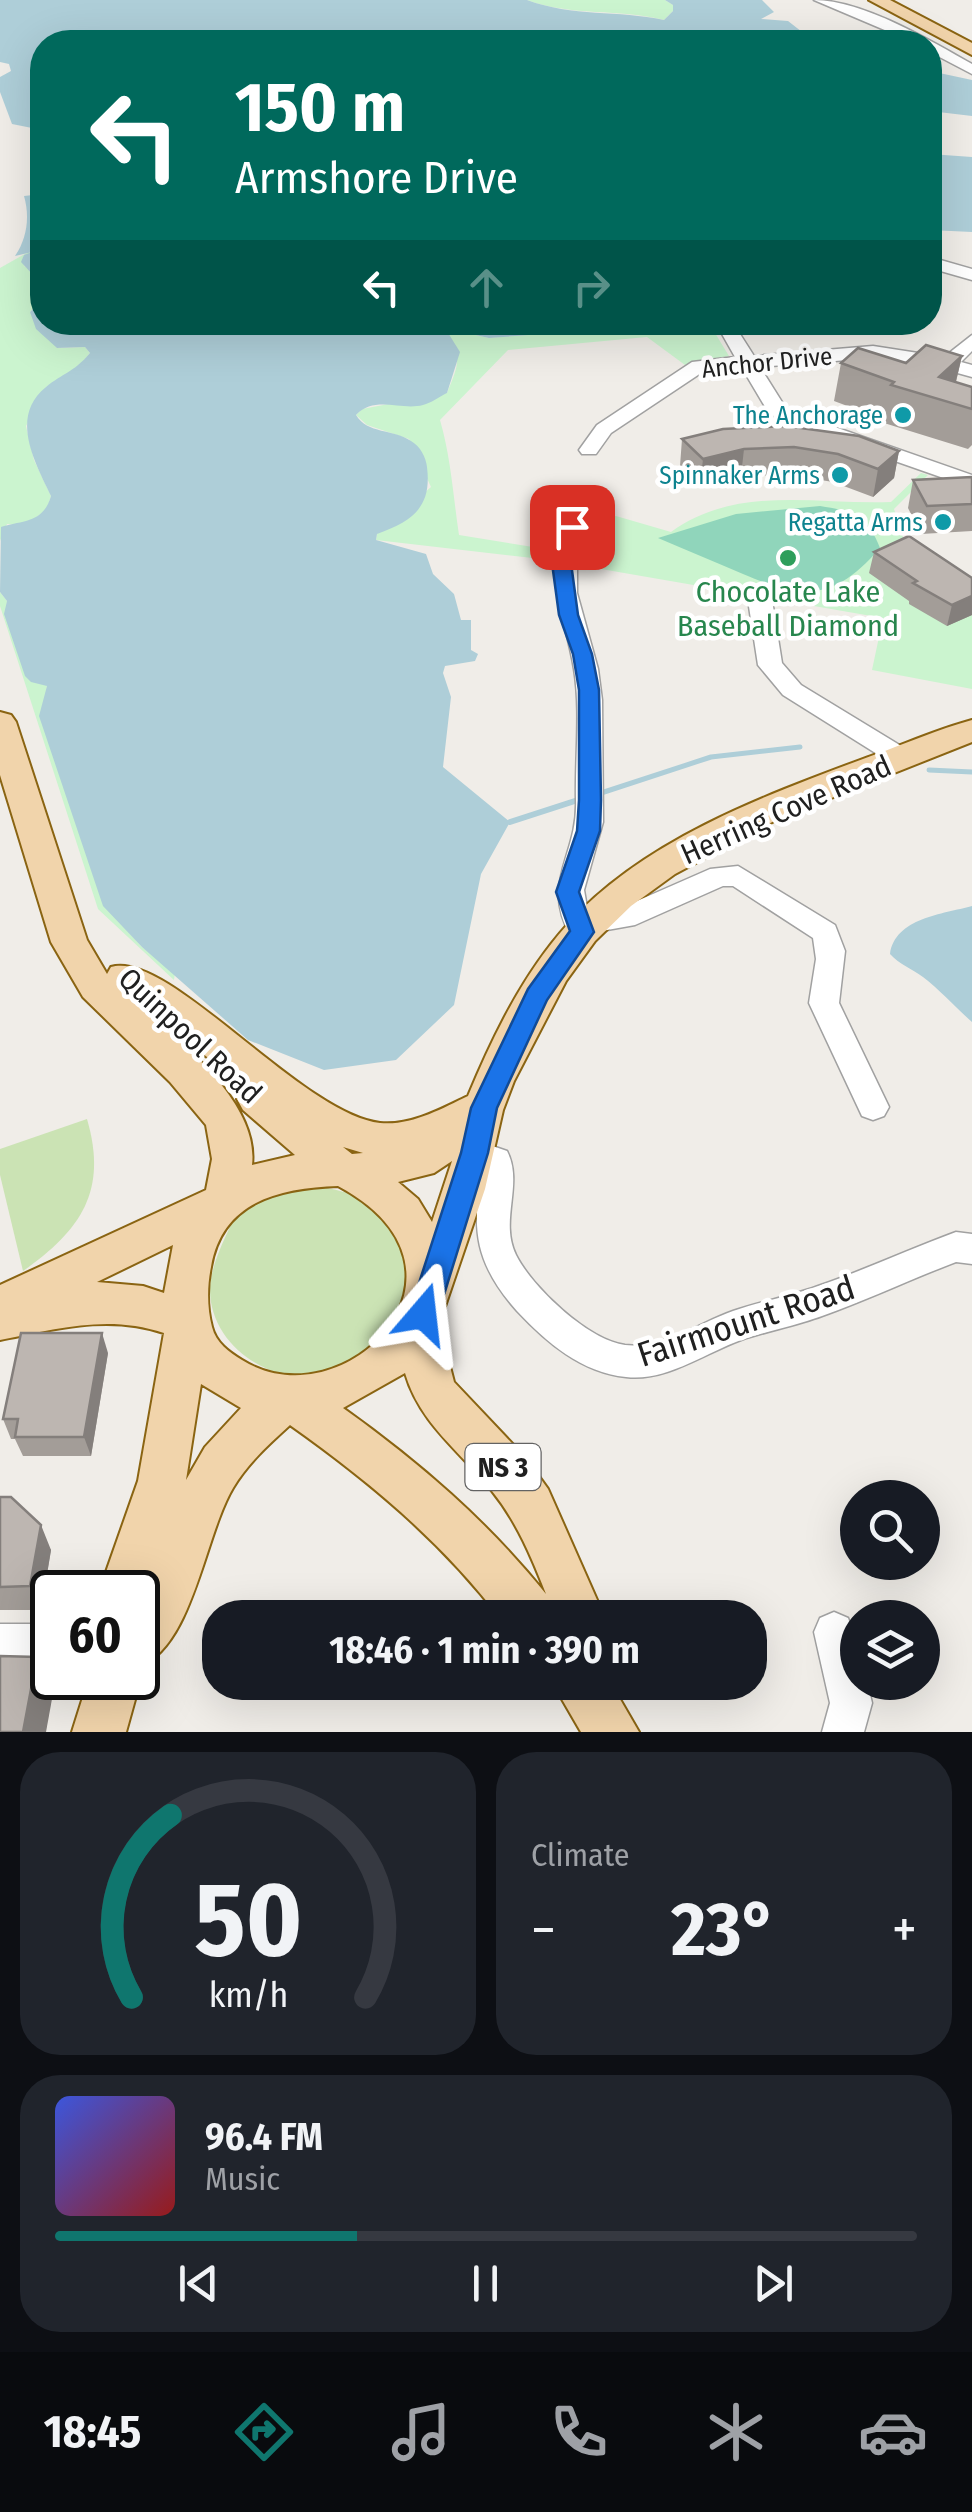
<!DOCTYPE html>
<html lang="en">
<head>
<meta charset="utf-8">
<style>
  :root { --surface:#171b24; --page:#20242c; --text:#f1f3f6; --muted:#9ea1a6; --line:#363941; --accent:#0f766e }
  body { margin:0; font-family:"Fira Sans Condensed",sans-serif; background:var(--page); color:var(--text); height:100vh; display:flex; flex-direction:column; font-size:38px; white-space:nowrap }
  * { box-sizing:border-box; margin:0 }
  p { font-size:32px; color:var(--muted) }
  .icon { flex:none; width:55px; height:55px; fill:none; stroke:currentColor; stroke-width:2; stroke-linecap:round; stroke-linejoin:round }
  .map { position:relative; height:1732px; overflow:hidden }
  .drawer { display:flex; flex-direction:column; gap:20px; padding:20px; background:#0d0f14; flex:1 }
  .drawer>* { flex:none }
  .top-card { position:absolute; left:30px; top:30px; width:912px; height:305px; border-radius:40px; box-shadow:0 10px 40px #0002; background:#00695c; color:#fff; overflow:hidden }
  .controls { position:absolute; left:840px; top:1480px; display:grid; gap:20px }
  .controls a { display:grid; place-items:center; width:100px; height:100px; border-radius:50%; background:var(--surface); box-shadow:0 10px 40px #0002; font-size:50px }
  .speed { position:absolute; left:30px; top:1570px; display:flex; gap:20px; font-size:50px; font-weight:700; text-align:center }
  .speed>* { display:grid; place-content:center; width:130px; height:130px; border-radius:50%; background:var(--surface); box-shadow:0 10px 40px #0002; line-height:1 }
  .speed .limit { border:5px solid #111; border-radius:15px; background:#fff; color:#111 }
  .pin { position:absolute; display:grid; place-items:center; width:85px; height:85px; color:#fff; margin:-42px; border-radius:20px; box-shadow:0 5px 15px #0006 }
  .me { position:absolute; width:110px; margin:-55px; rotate:17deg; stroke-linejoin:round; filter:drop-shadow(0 0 8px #0008) }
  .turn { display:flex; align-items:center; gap:35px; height:210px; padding:0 40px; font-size:45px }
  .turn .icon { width:130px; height:130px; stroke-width:2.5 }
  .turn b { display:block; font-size:70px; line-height:85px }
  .lanes { display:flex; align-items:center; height:95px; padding:0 40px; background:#0003; justify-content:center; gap:50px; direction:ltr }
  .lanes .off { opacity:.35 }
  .big { font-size:75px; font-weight:700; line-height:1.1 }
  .drawer .tile { flex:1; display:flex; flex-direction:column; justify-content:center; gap:15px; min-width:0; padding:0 35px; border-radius:40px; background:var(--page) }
  .drawer .dial { align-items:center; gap:0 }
  .dial svg { height:260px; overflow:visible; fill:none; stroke:var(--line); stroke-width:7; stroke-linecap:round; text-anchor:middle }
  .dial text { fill:var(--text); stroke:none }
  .song { display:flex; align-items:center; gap:30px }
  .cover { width:120px; height:120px; border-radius:15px; background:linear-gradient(135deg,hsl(230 70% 55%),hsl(0 70% 35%)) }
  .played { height:10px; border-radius:5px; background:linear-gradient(90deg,var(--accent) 35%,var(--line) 35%) }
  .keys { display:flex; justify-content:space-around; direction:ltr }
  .heat { display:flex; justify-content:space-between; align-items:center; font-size:55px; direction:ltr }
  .drawer .tiles { flex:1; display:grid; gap:20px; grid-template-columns:1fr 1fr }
  .tile:last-child { grid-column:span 2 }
  .trip { position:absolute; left:202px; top:1600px; width:565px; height:100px; border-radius:40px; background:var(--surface); box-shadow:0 10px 40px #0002; font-weight:700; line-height:100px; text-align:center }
  .dock { display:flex; height:160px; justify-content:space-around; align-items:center; background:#090b0e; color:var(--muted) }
  .dock .icon { width:70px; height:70px }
  .dock .on { color:var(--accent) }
  .dock b { font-size:45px; color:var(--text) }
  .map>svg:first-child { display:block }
  .grass { fill:#cbe3b4 }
  .park { fill:#cbf4cf }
  .pitch { fill:#90d5bb }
  .water { fill:#aeced8 }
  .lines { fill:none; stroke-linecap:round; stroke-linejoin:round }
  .stream-far1 { stroke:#aeced8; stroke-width:5 }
  .stream { stroke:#aeced8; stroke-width:6 }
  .minor-casing { stroke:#a1a1a1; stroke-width:3 }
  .major-casing { stroke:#8a6412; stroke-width:4 }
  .minor { fill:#fff; fill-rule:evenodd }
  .major { fill:#f1d4ab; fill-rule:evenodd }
  .wall { fill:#a39d98 }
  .shaded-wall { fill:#847f7c }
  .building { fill:#bdb6b1; stroke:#847f7c; stroke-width:2.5 }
  .route { fill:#1a73e8; stroke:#114b97; stroke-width:2.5 }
  .culture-dot { fill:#0f9aa8; stroke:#fff; stroke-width:4 }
  .leisure-dot { fill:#2e9e5b; stroke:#fff; stroke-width:4 }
  .labels { text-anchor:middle; stroke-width:9; stroke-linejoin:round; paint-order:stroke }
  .far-street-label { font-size:25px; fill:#202020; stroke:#fff }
  .far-culture-label { font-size:25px; fill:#0d838f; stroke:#fff; text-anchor:end }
  .shield { fill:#fff; stroke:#636363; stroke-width:2.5 }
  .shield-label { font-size:28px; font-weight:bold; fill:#202020 }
  .leisure-label { font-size:30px; fill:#27864d; stroke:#fff }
  .street-label { font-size:30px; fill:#202020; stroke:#fff }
  .near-street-label { font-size:35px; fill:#202020; stroke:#fff }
</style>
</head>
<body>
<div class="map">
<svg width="972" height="1732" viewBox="0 0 972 1732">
  <rect width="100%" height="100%" fill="#f0ede8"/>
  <g class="grass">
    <path d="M 87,1119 C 108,1191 81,1230 23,1271 L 0,1175 L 0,1149 Z"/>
    <path d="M 305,1185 C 356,1191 378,1199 400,1247 C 403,1256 411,1267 410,1275 C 408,1317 380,1352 342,1370 C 286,1396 208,1351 210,1287 C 212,1258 231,1227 242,1201 Z"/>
  </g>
  <g class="park">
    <path d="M 527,0 L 665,0 L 673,5 L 673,11 L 664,20 C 618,8 573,17 527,0 Z"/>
    <polygon points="30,251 33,253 24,266 42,276 42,300 30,312 57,348 85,347 90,353 74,372 46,387 26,426 34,460 51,496 47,509 25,526 7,524 0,541 0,268"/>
    <path d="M 615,323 L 715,323 L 715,333 L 729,356 L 685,365 L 647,337 L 508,350 L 440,420 C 451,458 453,495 459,535 L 539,548 L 541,559 L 376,540 L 377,534 L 431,487 L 409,439 L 367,425 L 356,415 L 362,409 L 447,393 C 463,355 458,361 444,328 L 489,338 L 606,328 Z"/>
    <path d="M 921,473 L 928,475 L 894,509 L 906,547 L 972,596 L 972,689 L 872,670 L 883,618 L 578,565 L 580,549 L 601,532 L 602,517 L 616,516 L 671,532 C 737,484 817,505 891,502 Z"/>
    <polygon points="0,592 7,601 6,614 47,686 44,705 105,906 142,947 175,973 174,980 98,909 0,606"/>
  </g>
  <path class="pitch" d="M 820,506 C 852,511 868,516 880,548 C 834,601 804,600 743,574 C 715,562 686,550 658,538 L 736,514 Z"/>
  <g class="water">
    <path d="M 0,0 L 527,0 C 573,17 618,10 664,20 L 673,11 L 673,5 L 665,0 L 762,0 L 774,12 L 761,19 L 788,21 L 815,42 L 42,42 L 42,130 L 12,124 L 0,92 L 0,77 L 11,71 L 9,64 L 0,62 Z"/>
    <polygon points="930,71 972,80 972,116 930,111"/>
    <polygon points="930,154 972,157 972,232 930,230"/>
    <path d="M 42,194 L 42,276 L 34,276 L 21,262 L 24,255 L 32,252 L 15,256 C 27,238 30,217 24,196 Z"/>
    <path d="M 42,300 L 42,322 L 615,323 L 595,330 L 489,338 L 445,328 L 460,352 L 447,393 C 439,397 431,403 423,405 C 401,411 375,395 356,415 C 367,434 394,429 411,441 C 420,446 426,457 427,467 C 432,507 413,521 377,534 L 376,540 L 426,554 L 433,574 L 454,594 L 461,620 L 471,620 L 471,650 L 478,654 L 475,661 L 445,666 L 443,673 L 451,697 L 443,767 L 510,822 L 481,874 L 454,1005 L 396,1060 L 324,1070 L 248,1040 L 142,947 L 103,906 L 39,716 L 47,686 L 31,682 L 25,676 L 4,614 L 7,601 L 0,592 L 1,527 C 22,520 43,524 51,496 C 35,462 9,417 46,387 C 63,373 73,373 90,353 L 85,347 L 57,348 L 36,329 L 30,312 Z"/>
    <path d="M 972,906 L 972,1022 C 955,1007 941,991 923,977 C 911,968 900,965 890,954 C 895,918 943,914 972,906 Z"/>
  </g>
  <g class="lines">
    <g class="stream-far1">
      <polyline points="929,770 972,772"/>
      <polyline points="598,794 711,757 800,747"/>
    </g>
    <polyline class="stream" points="510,822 581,799"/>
    <defs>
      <g id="minor">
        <path d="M 814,0 C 863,0 931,41 972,64 L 972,74 L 930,52 L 930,42 L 913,42 Z"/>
        <polygon points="930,257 972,269 972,280 930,268"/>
        <polygon points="722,322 740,322 740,334 754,356 873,346 944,357 972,335 972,351 961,362 972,365 972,377 925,364 873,358 760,367 782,402 792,412 972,475 972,488 778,420 767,410 742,368 704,371 611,433 596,454 582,454 579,450 597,425 692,362 735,357 722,334"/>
        <path d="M 572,520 L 583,527 L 577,551 L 577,593 L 598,669 L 602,700 L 603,822 L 584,890 L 588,913 L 621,908 L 710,869 L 738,866 L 835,925 L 845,951 L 839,1003 L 889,1107 L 884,1116 L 873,1120 L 862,1116 L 809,1003 L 816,959 L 813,938 L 733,886 L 723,886 L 635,925 L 596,932 L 592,939 L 582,943 L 572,939 C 539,881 578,858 576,800 C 575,757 581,711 574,669 C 565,614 545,586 561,527 Z"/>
        <polygon points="760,593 772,600 782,663 801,685 911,752 915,758 911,764 893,764 783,695 758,665 748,600"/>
        <path d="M 475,1140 L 507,1151 C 524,1184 499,1220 516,1255 C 532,1287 588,1340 625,1345 C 663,1349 699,1323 733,1311 C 762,1301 792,1296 821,1285 C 867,1269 910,1249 956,1232 L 972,1234 L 972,1264 L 956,1262 C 911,1279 867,1300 822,1316 C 795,1326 767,1331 741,1340 C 705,1353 666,1382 626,1377 C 582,1373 546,1342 517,1311 C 476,1265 470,1229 483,1170 L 464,1162 L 459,1153 L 464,1144 Z"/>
        <polygon points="834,1612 848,1618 858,1646 858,1682 867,1682 872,1703 864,1732 822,1732 830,1703 814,1632 820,1618"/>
        <rect x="0" y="1624" width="52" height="40"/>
      </g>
      <g id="major">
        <polygon points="869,0 890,0 972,43 972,55"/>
        <path d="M 0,712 L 11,715 L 16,722 L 87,940 L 107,974 L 111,967 C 168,949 301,1114 380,1123 C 411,1126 441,1109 468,1096 C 493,1036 523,974 567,925 C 644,839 766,795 871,756 C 905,744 938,729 972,720 L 972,742 L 776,820 L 675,874 L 631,906 L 595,941 L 566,981 L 514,1081 L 503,1110 L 485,1189 L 439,1324 L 454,1382 L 525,1457 L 548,1489 L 605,1618 L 500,1618 C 441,1541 368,1480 290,1425 C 269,1444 247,1464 233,1488 C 204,1537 193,1647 138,1667 L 138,1592 L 99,1592 L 138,1481 L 164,1333 C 108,1314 57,1329 0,1340 L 0,1285 L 206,1190 L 212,1159 L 206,1125 L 170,1082 L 83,997 L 51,942 L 0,775 ZM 126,993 L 245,1087 L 237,1099 L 243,1110 L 295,1155 L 252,1165 C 260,1099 170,1034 126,993 ZM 343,1147 L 363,1153 L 352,1154 ZM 452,1161 L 432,1222 L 418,1199 L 398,1182 L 434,1173 ZM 338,1186 C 496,1270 345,1424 242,1360 C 229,1352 216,1343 212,1327 C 207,1308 207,1286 211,1267 C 222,1201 280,1188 338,1186 ZM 173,1245 L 164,1293 L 143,1286 L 97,1282 ZM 405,1373 C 420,1424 460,1451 492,1491 C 517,1522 532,1558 546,1594 C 487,1521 420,1463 343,1408 ZM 201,1384 L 241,1408 L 205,1447 L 186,1480 Z"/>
        <polygon points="138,1669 141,1678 126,1732 72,1732 89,1678 138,1678"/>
        <polygon points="552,1682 610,1682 639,1732 581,1732"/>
      </g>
    </defs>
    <use href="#minor" class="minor-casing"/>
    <use href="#major" class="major-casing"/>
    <use href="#minor" class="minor"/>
    <use href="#major" class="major"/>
  </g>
  <g class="wall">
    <polygon points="962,356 956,382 972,387 972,445 968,449 884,423 885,420 834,401 841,363 906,363"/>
    <polygon points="682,439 899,451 894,478 873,497 833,482 790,475 741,476 700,487 680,466"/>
    <polygon points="972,477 972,531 921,534 908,508 913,480"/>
    <polygon points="874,552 972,578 972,615 947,626 909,604 909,601 869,573"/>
    <polygon points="108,1353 91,1456 23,1456 15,1439 11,1439 3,1419"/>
    <polygon points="0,1497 51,1550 41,1610 0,1610"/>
  </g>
  <g class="shaded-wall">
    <polygon points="962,356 953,393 939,377"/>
    <polygon points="744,449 741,476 700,487 703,459"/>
    <polygon points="899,451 894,478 873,497 878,469"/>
    <polygon points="972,596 972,615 947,626 952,605"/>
    <polygon points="102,1333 108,1353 91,1456 84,1437"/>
    <polygon points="41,1525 51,1550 41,1610 30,1586"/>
    <polygon points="37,1657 54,1688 46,1732 23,1732"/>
  </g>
  <g class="building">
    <polygon points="926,345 962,356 939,377 972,387 972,409 891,385 894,382 841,363 858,348 906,363"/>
    <polygon points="786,426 859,436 899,451 878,469 838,454 794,447 744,449 703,459 682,439 723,429"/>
    <polygon points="972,477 972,504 927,506 913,480"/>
    <polygon points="909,536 972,578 972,596 952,605 913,583 917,581 874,552"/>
    <polygon points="21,1333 102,1333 84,1437 15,1437 18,1419 3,1419"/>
    <polygon points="0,1497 11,1497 41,1525 30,1586 0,1587"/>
    <polygon points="0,1656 37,1657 23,1732 0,1732"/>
  </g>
  <polygon class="route" points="572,522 581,527 571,563 578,615 592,654 599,690 601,800 600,831 579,892 594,932 547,1000 497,1108 488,1153 438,1314 433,1323 423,1326 413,1323 409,1314 461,1153 471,1108 528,989 570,931 556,892 577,831 579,800 579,690 573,654 559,615 552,563 563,527"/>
  <g class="culture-dot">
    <circle cx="903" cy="415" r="10"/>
    <circle cx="840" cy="475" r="10"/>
    <circle cx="943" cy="522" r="10"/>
  </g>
  <circle class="leisure-dot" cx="788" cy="558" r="10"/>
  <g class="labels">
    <g class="far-street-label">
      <text transform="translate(767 362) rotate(-6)" y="9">Anchor Drive</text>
    </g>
    <g class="far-culture-label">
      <text x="883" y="424">The Anchorage</text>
      <text x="820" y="484">Spinnaker Arms</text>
      <text x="923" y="531">Regatta Arms</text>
    </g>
    <rect class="shield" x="465.5" y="1444" width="75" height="46" rx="8"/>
    <g class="shield-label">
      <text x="503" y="1477">NS 3</text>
    </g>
    <g class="leisure-label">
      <text x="788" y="602">Chocolate Lake<tspan x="788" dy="34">Baseball Diamond</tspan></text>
    </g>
    <g class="street-label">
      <text transform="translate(786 810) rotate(-24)" y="10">Herring Cove Road</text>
      <text transform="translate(190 1036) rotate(43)" y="10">Quinpool Road</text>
    </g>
    <g class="near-street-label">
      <text transform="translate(746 1321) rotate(-18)" y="12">Fairmount Road</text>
    </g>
  </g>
</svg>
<div class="controls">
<a><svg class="icon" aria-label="search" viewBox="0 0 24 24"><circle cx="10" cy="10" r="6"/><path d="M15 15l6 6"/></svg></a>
<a><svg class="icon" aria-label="layers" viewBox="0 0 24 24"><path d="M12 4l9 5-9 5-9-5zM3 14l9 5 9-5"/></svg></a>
</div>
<div class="speed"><div class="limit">60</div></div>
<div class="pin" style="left:572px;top:527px;background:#d93025"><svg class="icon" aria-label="arrive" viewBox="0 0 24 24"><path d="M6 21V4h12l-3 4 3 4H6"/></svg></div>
<svg class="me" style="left:423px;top:1314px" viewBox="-20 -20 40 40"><path d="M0-17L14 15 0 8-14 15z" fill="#1a73e8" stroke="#fff" stroke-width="4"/></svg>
<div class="trip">18:46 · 1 min · 390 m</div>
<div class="top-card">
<div class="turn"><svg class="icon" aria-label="left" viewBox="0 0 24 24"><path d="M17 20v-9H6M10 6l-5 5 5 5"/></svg><div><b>150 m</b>Armshore Drive</div></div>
<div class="lanes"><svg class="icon" aria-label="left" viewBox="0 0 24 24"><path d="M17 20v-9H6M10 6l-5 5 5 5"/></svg><svg class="icon off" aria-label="ahead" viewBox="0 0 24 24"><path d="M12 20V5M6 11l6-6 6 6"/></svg><svg class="icon off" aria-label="right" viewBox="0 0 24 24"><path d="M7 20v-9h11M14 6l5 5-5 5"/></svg></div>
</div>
</div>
<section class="drawer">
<div class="tiles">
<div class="tile dial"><svg viewBox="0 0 100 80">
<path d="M14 69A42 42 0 1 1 86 69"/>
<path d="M14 69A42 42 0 0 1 26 13" stroke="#0f766e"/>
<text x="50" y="56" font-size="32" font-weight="700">50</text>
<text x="50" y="72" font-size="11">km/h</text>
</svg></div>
<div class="tile"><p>Climate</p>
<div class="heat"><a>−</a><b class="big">23°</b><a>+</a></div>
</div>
<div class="tile">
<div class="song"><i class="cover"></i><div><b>96.4 FM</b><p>Music</p></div></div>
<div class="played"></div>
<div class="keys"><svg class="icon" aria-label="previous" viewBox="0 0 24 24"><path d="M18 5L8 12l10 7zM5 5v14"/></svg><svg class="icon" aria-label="pause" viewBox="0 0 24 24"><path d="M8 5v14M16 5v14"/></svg><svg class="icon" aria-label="next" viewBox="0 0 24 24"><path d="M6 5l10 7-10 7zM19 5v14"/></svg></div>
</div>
</div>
</section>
<nav class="dock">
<b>18:45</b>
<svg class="icon on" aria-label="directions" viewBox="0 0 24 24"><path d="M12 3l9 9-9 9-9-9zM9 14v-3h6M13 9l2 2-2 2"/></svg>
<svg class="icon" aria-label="music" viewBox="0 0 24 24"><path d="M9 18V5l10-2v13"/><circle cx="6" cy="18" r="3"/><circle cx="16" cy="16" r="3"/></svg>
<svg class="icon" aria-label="phone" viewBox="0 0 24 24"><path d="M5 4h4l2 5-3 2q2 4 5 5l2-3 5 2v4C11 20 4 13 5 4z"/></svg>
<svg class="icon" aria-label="climate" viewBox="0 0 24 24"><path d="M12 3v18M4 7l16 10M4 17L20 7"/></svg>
<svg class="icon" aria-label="car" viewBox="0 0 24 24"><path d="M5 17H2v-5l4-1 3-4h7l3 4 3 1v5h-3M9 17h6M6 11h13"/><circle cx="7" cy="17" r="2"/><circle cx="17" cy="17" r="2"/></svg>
</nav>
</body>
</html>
